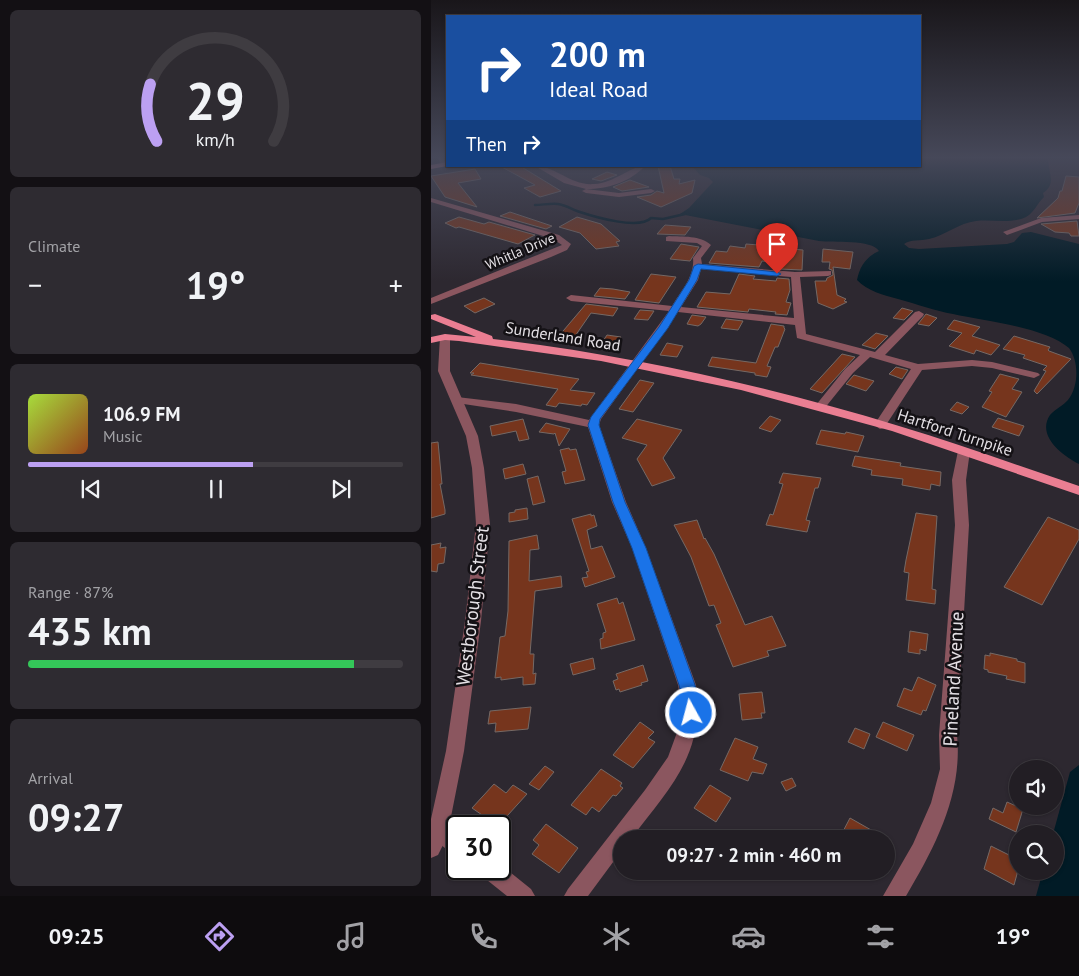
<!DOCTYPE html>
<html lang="en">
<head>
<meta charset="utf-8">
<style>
  :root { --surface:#221e24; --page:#2e2b31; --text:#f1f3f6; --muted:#a2a2a6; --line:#3f3c41; --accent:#bca0f2 }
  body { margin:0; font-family:"PT Sans",sans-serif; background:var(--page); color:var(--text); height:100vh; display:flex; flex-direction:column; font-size:19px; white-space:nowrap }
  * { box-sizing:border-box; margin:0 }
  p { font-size:16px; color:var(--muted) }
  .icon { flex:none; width:28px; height:28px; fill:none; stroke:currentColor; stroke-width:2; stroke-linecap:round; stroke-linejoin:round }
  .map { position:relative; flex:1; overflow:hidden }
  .details { display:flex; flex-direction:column; gap:10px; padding:10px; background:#131014; width:431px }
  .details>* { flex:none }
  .top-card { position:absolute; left:15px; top:15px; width:475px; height:152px; border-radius:0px; box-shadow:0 1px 4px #0004,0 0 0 1px var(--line); background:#1a4fa0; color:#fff; overflow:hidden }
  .controls { position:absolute; left:578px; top:760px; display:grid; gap:10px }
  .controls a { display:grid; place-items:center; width:55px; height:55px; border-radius:50%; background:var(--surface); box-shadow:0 1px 4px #0004,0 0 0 1px var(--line); font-size:25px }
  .speed { position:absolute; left:15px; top:815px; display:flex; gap:10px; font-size:25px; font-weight:700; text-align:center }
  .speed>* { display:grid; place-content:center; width:65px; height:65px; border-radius:50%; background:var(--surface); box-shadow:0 1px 4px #0004,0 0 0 1px var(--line); line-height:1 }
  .speed .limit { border:2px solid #111; border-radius:8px; background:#fff; color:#111 }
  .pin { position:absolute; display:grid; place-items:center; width:42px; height:42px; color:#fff; margin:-51px -21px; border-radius:50% 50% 50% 0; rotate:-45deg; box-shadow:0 0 5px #0007 }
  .pin .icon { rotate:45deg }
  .me { position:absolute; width:55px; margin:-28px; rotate:353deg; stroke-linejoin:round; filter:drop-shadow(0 0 4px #0008) }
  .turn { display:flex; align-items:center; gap:18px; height:105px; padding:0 20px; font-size:22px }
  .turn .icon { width:65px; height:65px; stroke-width:2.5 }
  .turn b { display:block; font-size:35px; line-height:42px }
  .then { display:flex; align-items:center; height:48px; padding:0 20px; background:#0003; gap:10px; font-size:19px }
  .big { font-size:38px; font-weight:700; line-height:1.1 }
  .details .widget { flex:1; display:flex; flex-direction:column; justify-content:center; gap:8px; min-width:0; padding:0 18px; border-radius:8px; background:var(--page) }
  .details .dial { align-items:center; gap:0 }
  .dial svg { height:130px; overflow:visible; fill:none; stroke:var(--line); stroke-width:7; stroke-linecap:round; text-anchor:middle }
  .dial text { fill:var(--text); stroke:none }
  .song { display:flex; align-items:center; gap:15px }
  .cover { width:60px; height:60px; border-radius:8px; background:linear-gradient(135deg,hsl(80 70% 55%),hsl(20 70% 35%)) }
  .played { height:5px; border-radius:2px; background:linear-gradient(90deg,var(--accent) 60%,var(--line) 60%) }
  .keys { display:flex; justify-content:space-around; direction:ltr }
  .heat { display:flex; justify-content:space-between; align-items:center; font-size:28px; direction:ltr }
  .charge { height:8px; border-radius:4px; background:linear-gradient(90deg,#34c759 87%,var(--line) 0) }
  .trip { position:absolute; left:182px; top:830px; width:282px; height:50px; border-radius:25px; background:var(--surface); box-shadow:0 1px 4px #0004,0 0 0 1px var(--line); font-weight:700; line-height:50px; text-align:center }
  .tabs { display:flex; height:80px; justify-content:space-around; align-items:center; background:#0e0c0e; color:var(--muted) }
  .tabs .icon { width:35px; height:35px }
  .tabs .selected { color:var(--accent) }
  .tabs b { font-size:22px; color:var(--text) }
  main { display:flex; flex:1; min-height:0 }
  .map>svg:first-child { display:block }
  .water { fill:#011b26 }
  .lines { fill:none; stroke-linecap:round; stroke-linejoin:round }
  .stream { stroke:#011b26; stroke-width:2.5 }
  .building { fill:#76351d; stroke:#756965 }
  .minor { fill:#8b565f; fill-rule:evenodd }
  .tertiary { fill:#8b565f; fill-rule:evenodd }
  .primary { fill:#ea7e92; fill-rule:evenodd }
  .route { fill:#1a73e8; stroke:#114b97 }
  .labels { text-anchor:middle; stroke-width:5; stroke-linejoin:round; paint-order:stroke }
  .far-street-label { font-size:14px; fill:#e4e0e5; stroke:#141115 }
  .street-label { font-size:16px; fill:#e4e0e5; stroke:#141115 }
  .near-street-label { font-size:19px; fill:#e4e0e5; stroke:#141115 }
</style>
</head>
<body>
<main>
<section class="details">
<div class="widget dial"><svg viewBox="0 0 100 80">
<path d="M14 69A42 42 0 1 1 86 69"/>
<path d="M14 69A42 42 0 0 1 10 34" stroke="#bca0f2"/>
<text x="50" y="56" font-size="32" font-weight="700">29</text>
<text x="50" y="72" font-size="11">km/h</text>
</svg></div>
<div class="widget"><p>Climate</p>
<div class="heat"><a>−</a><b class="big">19°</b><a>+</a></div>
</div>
<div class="widget">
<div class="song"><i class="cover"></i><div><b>106.9 FM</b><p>Music</p></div></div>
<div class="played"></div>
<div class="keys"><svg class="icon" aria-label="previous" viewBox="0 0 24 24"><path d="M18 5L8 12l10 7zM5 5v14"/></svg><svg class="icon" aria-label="pause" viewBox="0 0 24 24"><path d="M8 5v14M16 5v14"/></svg><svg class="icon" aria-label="next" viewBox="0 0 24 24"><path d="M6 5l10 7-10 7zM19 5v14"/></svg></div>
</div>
<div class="widget"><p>Range · 87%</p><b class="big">435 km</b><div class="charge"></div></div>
<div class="widget"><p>Arrival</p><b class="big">09:27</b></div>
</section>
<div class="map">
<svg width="648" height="896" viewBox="0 0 648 896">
  <rect width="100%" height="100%" fill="#2d2830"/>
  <g class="water">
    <path d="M 489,156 L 615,156 L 617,158 C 617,172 626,184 612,193 L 613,197 C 606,203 604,212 595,217 C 581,224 560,219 545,221 C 528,223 515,235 498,239 C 490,241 479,239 473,244 L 478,248 L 488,249 L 576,244 L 583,242 L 591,233 L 600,232 L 648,244 L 648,464 C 632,456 605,436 619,415 C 624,409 632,406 637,400 C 648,386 648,361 638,348 C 614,327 554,321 522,314 C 504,311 486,304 467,299 C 453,295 436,291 426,280 C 429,266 435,257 448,251 C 441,239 402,243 388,241 L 249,214 L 258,208 L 282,182 L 278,178 L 269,175 L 261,166 L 489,166 Z"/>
    <polygon points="648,765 648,896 605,896 612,871 624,871 622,834 639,772"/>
  </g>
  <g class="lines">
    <path class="stream" d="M 104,205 C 111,205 120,203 127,204 C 135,205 142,210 149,212 C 164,217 208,230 220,218 L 232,219 L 254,214"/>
  </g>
  <g class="building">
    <polygon points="69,166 89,166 130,191 109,197 93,188 104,185"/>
    <polygon points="227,166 239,166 243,179 249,179 248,184 264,180 261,193 230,207 206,197 220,195 226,191 233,193"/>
    <polygon points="44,169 50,179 27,183 46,207 14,197 0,176"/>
    <polygon points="176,172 186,175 170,181 161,179"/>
    <polygon points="635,176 648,177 648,203 644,213 606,218 627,198 629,191 631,191"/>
    <polygon points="199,180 218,187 191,191 182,187"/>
    <polygon points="79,212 121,226 115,229 69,216"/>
    <polygon points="28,217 53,224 58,222 104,235 87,244 28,227 25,228 14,223"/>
    <polygon points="146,217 170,224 189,241 185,242 188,246 165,249 149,233 128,227"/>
    <polygon points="646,221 648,236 640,236 638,233 624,232 610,224"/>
    <polygon points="234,225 260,227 254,235 226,234"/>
    <polygon points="333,236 351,240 349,248 372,250 371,270 349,269 352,263 331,261 328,267 278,263 285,251 296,252 299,246 314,248 315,244 328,245"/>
    <polygon points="250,244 268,247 259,261 239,259"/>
    <polygon points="392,249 422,252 419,269 402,267 406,295 415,299 413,301 416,302 402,309 387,303 384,281 395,281 396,278 402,275 401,270 398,269 399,262 391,262"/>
    <polygon points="220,274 245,277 228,303 204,300"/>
    <polygon points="308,274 324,276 322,279 345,281 346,278 358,279 359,290 355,302 360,303 356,315 344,314 345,312 318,309 317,312 266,307 275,292 299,294"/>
    <polygon points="169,288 182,289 199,292 194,299 163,296"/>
    <polygon points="53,298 64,304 44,313 33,306"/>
    <polygon points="155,304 187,308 182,316 160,313 142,339 127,337"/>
    <polygon points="471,308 482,311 473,320 462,318"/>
    <polygon points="209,310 223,311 217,320 203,319"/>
    <polygon points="495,314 506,318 498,326 487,324"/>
    <polygon points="261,315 275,317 270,324 267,326 256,324"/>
    <polygon points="295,319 312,321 307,330 290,328"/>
    <polygon points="523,320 549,327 541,336 569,345 560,355 545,350 543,354 518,346 531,333 516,329"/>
    <polygon points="340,324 353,326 353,328 354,329 347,347 344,347 336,366 340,367 336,377 324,375 324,373 277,366 281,357 325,363"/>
    <polygon points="445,333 457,336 444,349 431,345"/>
    <polygon points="176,335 190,337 184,346 170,344"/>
    <polygon points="583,336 619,347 617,350 618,351 640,359 606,394 603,391 615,371 612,370 616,366 592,358 594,355 572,349"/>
    <polygon points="236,343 252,346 246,357 229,355"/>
    <polygon points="411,354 424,357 391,393 379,389"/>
    <polygon points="49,363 148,379 139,390 164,393 156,405 151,404 150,406 128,403 125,407 115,405 127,389 40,375 43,373 39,373"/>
    <polygon points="465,367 477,370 471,379 458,374"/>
    <polygon points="569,374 588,379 581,389 591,392 575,417 551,407 561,392 558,391"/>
    <polygon points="423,375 443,381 435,391 415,384"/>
    <polygon points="209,380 223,383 202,412 188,409"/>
    <polygon points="526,402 538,407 531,414 519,410"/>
    <polygon points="339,416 350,420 340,432 328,428"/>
    <polygon points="567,418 593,426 588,436 561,427"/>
    <polygon points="92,419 98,439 88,441 85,431 61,436 59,426"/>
    <polygon points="206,419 251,430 232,458 244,478 221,486 206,459 216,445 191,438"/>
    <polygon points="115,423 139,429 128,446 124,433 123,434 108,432"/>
    <polygon points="390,430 414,434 415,432 433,436 427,452 385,444"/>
    <polygon points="7,442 11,484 9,484 14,510 14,514 0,518 0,443"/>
    <polygon points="138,448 139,450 145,449 154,480 134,484 131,472 135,471 129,450"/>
    <polygon points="424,456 470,463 469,466 510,472 509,486 500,484 499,490 471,485 472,479 440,475 441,470 421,466"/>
    <polygon points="92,464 95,474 74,479 72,469"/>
    <polygon points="352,473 390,478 387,488 384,488 375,520 379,521 376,532 335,525 339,514 342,515 352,484 348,483"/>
    <polygon points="107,476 114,502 102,505 96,479"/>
    <polygon points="96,508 97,519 78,522 78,513 84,512 84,510"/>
    <polygon points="485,513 506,516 501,589 505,590 504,604 475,600 478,573 473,572 475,560"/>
    <polygon points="160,514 160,516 163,515 166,526 156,530 160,549 171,546 184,577 154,587 151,578 157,577 155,572 158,571 141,519"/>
    <polygon points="617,517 648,530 648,539 611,605 573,587"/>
    <polygon points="266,520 273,539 274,538 283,554 314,625 341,616 355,646 336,651 338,656 302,667 285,625 290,623 283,605 278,606 260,557 243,525"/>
    <polygon points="106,535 108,549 99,550 98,581 130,576 131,587 104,591 99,654 103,654 102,674 105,673 104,684 92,685 92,677 70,680 70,677 64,678 69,637 74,636 77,611 78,541"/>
    <polygon points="10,543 9,548 15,547 13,563 7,564 6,572 0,571 0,545"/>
    <polygon points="186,598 188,604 192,602 204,640 170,649 169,639 172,638 172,633 175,632 166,604"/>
    <polygon points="479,631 497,634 495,651 489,649 489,654 477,652"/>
    <polygon points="559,653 586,659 586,661 594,663 594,683 575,679 576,676 557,672 557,670 553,669 554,655 559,656"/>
    <polygon points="162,658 164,669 142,675 139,664"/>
    <polygon points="212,665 217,681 210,683 211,685 189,692 188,689 185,690 182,681 187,679 185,674"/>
    <polygon points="487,677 505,685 495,711 492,710 490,715 466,706 473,688 481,691"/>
    <polygon points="331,692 334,713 330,713 331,718 311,720 308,694"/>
    <polygon points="100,707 97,729 64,732 65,723 57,724 59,711"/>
    <polygon points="209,722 223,732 217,738 224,742 202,768 182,755"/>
    <polygon points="452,722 483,735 476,751 445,737"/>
    <polygon points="424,728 439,734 433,749 417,742"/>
    <polygon points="304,738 327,747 322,759 336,764 332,774 321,772 317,781 289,770"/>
    <polygon points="114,766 123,772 108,790 98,784"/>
    <polygon points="170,769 191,783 189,786 192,788 185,796 182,795 168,812 161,807 155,815 140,805"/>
    <polygon points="361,778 365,786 355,791 350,782"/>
    <polygon points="63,784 75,793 82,785 96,794 67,826 41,808"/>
    <polygon points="279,785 300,798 285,822 263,808"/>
    <polygon points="576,802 592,809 585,832 558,819 562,808 572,813"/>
    <polygon points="419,818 456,839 408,839"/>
    <polygon points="115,824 147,848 128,873 101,854 108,845 102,840"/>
    <polygon points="560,846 586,859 586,874 583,885 553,869"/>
  </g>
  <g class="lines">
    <g class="minor">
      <polygon points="6,156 12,156 15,166 11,166"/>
      <path d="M 104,166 C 125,166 140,186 163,184 C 184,183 199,166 214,166 C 199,182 177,189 155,189 L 188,193 L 220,189 L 224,191 L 220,193 L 188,197 L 155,193 L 151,191 L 155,189 L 133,183 Z"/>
      <polygon points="0,198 128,235 140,244 136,250 120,257 0,304 0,298 131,245 122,239 0,202"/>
      <polygon points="648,215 648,219 611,222 576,235 572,232 610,218"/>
      <path d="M 238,236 C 252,237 269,235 280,245 L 270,258 L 271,264 L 364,272 L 400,271 L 400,275 L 397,276 L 369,277 L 375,334 L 444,352 L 484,312 L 488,311 L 493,314 L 492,316 L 454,355 L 487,364 L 541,360 L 561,362 L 607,373 L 609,375 L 603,378 L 561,368 L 541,366 L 491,370 L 453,428 L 449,429 L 443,425 L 480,369 L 439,357 L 422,373 L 393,409 L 389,411 L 383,407 L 385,405 L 414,369 L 429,355 L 366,338 L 364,325 L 247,312 L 170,419 L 168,425 L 195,502 L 215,548 L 265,685 C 274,755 239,787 200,839 L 191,839 L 191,850 L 157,896 L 133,896 L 137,889 L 214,790 L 237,757 L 248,727 L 250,707 L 247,685 L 201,548 L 181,502 L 157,427 L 85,412 L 26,403 L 20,400 L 26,397 L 85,404 L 158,420 L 238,311 L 140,301 L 135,298 L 140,295 L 241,306 C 250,291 264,276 262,258 L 271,246 L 266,243 L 235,241 L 235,237 ZM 270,269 L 360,277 L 363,318 L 250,307 L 267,280 Z"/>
      <path d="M 533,447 L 539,451 L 535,480 L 538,525 L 526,735 C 532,794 504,847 475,896 L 452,896 L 482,844 L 500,803 L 509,769 L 508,735 L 524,525 L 521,480 L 527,451 Z"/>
      <polygon points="7,820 26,833 26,855 19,852 0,837 0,823"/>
      <polygon points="69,864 100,889 104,896 76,896 51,876 48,869 69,869"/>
    </g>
    <polygon class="tertiary" points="14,334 19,337 19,371 47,436 53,468 59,524 50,621 33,751 16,837 7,855 0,858 0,819 15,751 34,621 45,524 41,468 35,436 7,371 9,337"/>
    <g class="primary">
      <polygon points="16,162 16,166 0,169 0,165"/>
      <path d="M 4,314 L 61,336 L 62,339 C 199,355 336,386 468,426 C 529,444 588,466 648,486 L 648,495 L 461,431 L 310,390 L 170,361 L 28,341 L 14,340 L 0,343 L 0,337 L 14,334 L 45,337 L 0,319 L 0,315 Z"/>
    </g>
  </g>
  <linearGradient id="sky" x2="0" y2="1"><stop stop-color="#19161a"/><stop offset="0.56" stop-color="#464859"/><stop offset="1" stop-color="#464859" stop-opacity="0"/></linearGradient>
  <rect width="648" height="281" fill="url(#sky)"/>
  <path class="route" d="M 267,264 L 346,272 L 350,274 L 346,276 L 270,269 L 266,280 L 237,328 L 169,419 L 168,425 L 194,502 L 215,548 L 264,685 C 267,696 270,707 265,718 L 260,720 L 254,718 C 250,708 251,695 248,685 L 201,548 L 182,502 L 157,425 L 160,417 L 228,327 L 258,280 L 263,266 Z"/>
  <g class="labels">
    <g class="far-street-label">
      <text transform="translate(89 251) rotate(-23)" y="5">Whitla Drive</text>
    </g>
    <g class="street-label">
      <text transform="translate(132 336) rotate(9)" y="6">Sunderland Road</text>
      <text transform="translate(524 432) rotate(18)" y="6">Hartford Turnpike</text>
    </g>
    <g class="near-street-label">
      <text transform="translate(41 606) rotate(-83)" y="7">Westborough Street</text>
      <text transform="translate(522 679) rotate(-87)" y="7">Pineland Avenue</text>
    </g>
  </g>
</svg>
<div class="controls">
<a><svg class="icon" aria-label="sound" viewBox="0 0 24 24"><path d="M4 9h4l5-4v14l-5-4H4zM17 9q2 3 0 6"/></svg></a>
<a><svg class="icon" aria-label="search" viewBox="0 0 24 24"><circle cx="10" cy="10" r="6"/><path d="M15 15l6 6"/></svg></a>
</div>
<div class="speed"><div class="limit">30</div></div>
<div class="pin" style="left:346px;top:274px;background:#d93025"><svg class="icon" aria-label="arrive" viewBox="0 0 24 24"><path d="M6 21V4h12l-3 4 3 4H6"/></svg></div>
<svg class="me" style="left:260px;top:713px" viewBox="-20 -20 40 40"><circle r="17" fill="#1a73e8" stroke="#fff" stroke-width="3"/><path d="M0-11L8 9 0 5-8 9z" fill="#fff"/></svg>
<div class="trip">09:27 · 2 min · 460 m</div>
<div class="top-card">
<div class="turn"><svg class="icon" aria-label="right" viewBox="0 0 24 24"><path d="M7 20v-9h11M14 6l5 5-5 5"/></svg><div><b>200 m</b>Ideal Road</div></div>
<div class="then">Then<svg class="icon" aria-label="right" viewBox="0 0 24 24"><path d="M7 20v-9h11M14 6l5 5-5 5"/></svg></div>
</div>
</div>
</main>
<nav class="tabs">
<b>09:25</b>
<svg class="icon selected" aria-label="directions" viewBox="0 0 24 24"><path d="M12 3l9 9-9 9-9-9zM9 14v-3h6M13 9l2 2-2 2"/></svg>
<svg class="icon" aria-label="music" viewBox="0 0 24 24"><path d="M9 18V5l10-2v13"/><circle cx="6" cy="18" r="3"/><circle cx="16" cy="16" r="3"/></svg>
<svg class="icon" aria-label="phone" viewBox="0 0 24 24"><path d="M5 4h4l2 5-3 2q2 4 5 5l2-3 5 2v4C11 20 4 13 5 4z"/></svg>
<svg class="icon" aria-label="climate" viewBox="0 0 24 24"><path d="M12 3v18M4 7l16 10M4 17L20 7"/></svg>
<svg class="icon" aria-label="car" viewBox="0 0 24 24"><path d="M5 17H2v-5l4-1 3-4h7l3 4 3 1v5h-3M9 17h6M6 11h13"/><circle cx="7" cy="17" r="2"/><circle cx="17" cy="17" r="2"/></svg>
<svg class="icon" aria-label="filters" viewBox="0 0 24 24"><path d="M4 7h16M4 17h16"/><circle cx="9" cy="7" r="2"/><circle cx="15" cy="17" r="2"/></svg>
<b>19°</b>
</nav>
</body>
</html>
